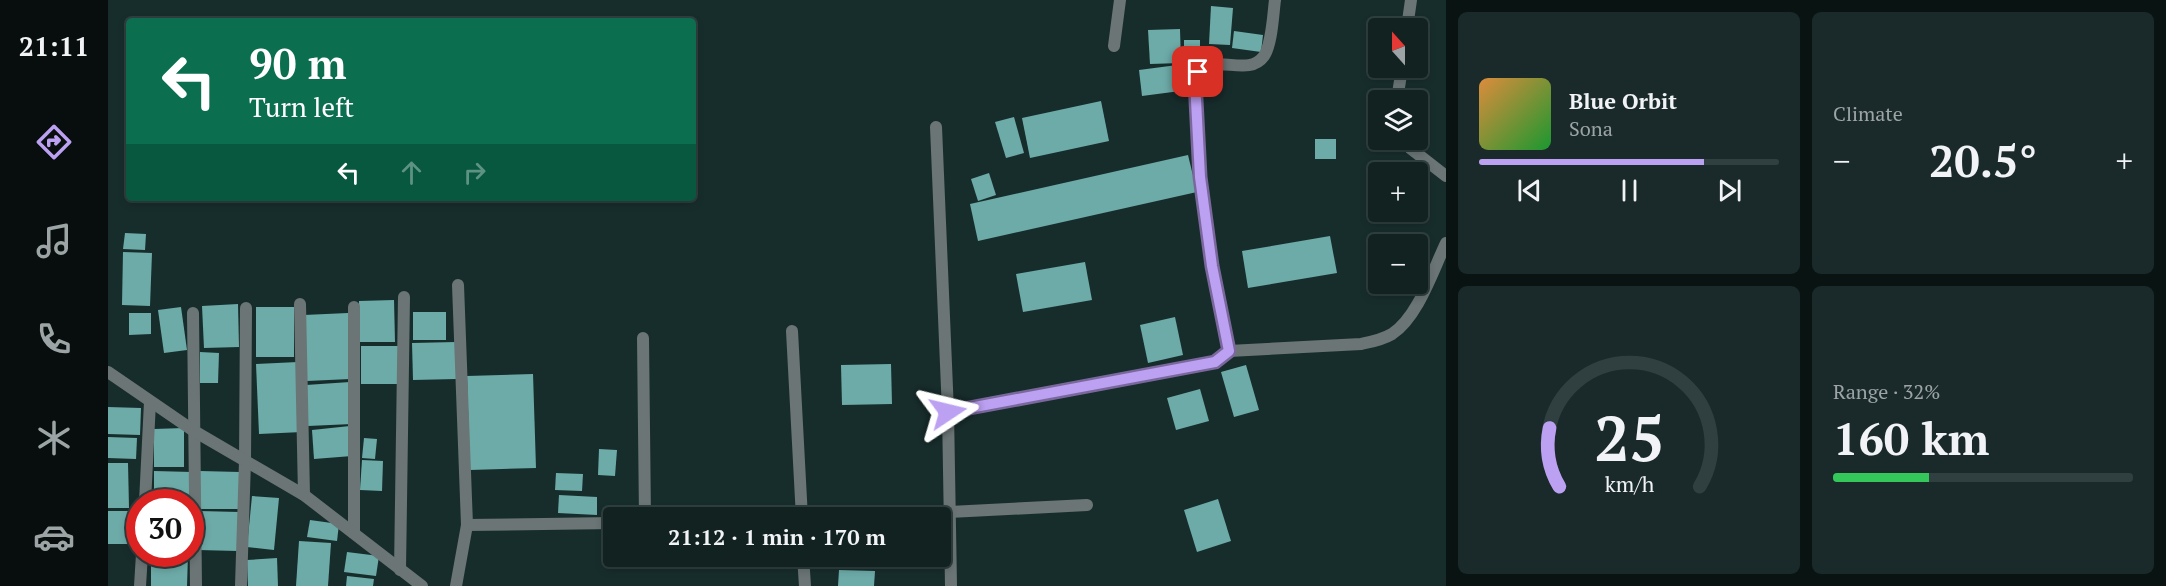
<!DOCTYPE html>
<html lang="en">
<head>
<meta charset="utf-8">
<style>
  :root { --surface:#112221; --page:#1a2a2a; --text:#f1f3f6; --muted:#9ca4a5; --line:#303f3f; --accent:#bca0f2 }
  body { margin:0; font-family:"PT Serif",serif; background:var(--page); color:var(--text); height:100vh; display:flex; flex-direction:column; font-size:22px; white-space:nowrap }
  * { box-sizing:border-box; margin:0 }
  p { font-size:20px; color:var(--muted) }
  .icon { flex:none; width:33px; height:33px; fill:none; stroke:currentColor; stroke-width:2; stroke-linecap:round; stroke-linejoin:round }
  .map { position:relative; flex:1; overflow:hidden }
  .drawer { display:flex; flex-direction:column; gap:12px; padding:12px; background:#091312; width:720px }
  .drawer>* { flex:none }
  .top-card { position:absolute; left:18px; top:18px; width:570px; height:183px; border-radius:6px; box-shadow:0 3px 9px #0003,0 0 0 2px var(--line); background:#0b6e4f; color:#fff; overflow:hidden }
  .needle { width:39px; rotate:339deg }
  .controls { position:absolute; left:1260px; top:18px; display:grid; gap:12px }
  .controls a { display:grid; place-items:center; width:60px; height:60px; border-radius:6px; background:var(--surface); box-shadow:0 3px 9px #0003,0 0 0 2px var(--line); font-size:30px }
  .speed { position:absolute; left:18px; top:489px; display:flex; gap:12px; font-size:30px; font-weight:700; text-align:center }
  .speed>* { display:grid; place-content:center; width:78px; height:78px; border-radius:50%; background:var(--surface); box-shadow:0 3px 9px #0003,0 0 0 2px var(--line); line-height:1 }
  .speed .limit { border:9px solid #d22; background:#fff; color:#111 }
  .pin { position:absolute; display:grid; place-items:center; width:51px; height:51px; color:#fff; margin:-26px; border-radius:12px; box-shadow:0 3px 9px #0006 }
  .me { position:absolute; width:66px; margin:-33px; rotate:80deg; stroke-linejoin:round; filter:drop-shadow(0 0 4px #0008) }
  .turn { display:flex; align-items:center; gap:21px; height:126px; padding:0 24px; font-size:27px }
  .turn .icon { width:78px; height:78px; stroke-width:2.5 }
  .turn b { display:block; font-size:42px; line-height:51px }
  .lanes { display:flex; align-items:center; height:57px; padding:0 24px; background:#0003; justify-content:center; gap:30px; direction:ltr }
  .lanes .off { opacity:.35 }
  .big { font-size:45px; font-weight:700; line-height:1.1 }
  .drawer .widget { flex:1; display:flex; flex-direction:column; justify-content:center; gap:9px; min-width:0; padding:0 21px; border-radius:9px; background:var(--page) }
  .drawer .dial { align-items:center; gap:0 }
  .dial svg { height:156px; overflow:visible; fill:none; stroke:var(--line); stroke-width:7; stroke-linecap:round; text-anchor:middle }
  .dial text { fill:var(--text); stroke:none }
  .song { display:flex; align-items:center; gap:18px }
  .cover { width:72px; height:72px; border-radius:9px; background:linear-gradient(135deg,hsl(30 70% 55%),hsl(130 70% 35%)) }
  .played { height:6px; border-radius:3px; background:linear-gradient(90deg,var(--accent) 75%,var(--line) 75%) }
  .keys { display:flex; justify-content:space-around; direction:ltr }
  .heat { display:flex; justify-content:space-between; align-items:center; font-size:33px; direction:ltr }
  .charge { height:9px; border-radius:4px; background:linear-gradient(90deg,#34c759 32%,var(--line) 0) }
  .drawer .tiles { flex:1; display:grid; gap:12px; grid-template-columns:repeat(2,1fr) }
  .trip { position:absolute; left:495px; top:507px; width:348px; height:60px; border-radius:6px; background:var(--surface); box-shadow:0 3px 9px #0003,0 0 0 2px var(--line); font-weight:700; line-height:60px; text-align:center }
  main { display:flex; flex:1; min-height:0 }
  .tabs { display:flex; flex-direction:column; width:108px; justify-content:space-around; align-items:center; background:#070e0d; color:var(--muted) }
  .tabs .icon { width:42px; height:42px }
  .tabs .on { color:var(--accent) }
  .tabs b { font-size:27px; color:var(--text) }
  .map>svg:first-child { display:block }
  .building { fill:#6daba8 }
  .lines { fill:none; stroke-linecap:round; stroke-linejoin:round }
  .minor { stroke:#6b7575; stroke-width:12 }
  .tertiary { stroke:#6b7575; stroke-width:12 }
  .route-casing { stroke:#7a689d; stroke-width:15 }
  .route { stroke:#bca0f2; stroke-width:10 }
</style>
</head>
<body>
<main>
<nav class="tabs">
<b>21:11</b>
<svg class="icon on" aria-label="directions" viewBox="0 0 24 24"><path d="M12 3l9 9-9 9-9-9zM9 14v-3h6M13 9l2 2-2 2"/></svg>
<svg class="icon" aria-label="music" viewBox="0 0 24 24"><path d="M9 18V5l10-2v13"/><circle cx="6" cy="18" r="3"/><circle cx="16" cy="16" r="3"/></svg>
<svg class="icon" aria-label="phone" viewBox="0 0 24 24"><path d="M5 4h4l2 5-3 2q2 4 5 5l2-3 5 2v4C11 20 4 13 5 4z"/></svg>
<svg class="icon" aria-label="climate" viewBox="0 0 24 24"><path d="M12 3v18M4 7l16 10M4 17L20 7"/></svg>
<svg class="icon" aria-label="car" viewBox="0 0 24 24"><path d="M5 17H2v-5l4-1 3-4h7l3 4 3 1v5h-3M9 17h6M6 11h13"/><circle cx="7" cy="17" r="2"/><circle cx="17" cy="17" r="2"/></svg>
</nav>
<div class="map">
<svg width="1338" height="586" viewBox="0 0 1338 586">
  <rect width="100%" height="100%" fill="#172d2c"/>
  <g class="building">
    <polygon points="1103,6 1125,8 1122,45 1101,44"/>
    <polygon points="1072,29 1073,63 1042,64 1040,30"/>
    <polygon points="1126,31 1155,35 1153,52 1124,48"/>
    <rect x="1076" y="40" width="16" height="21"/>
    <polygon points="1077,64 1080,90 1034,96 1031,70"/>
    <polygon points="993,101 1001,141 922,158 914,118"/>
    <polygon points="906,117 916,153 898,158 887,122"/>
    <rect x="1207" y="139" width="21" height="20"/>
    <polygon points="1080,155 1089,192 870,241 862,204"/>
    <polygon points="881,173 888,195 870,201 863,179"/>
    <polygon points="17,233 38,234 37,250 15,249"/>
    <polygon points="1222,236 1229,273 1140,288 1134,251"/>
    <polygon points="15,252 44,253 42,306 14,305"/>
    <polygon points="977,262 984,300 915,312 908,274"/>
    <polygon points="286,300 287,342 252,342 251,301"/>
    <polygon points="130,304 131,347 96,348 94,306"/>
    <polygon points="73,307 79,350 56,353 50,310"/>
    <rect x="148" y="307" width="38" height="50"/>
    <rect x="305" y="312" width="33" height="28"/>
    <polygon points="21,313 43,313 43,334 21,335"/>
    <polygon points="240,313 242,379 199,381 196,315"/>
    <polygon points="1067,317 1075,355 1040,363 1032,325"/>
    <polygon points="348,342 348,379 305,380 304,343"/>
    <rect x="253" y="346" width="37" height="38"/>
    <polygon points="92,352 111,353 110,383 92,383"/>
    <polygon points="190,362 194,432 151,434 148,364"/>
    <polygon points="783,364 784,404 734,405 733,365"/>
    <polygon points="1138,365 1151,410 1126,417 1113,372"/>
    <polygon points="425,374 428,468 362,470 359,376"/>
    <polygon points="242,382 244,424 200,426 198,385"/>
    <polygon points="1092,389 1101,421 1068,430 1059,398"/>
    <polygon points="0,407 33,408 32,435 0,434"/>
    <polygon points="242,426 244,456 206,459 204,430"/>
    <polygon points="76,428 76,467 46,467 46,429"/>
    <polygon points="0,437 29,438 28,459 0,458"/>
    <polygon points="256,438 269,439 267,459 254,458"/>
    <polygon points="491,449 509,450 507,476 490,475"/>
    <polygon points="254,460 275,461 274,491 252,490"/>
    <polygon points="0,463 20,463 21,508 0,508"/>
    <polygon points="46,471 84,472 83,502 46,502"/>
    <polygon points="92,471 132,472 131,509 91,509"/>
    <polygon points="448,473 475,474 474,491 447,490"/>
    <polygon points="451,495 489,497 489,515 450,513"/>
    <polygon points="144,496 171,498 166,550 139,547"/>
    <polygon points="1110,499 1123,541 1089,552 1076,510"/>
    <polygon points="0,511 31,511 30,544 0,544"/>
    <polygon points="91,511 131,512 130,551 90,550"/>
    <polygon points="202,520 231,524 229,541 199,537"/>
    <polygon points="191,541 223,543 220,586 188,586"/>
    <polygon points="239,552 271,556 268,576 236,572"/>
    <polygon points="43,554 80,554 79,586 43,586"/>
    <polygon points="169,558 170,586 140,586 139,560"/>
    <polygon points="731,570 767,571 766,586 730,586"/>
    <polygon points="239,576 266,579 265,586 238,586"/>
  </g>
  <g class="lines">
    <g class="minor">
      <polyline points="1299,28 1303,0"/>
      <polyline points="1006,46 1012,0"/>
      <polyline points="1289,100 1294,68"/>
      <polyline points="828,127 840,412 843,586"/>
      <polyline points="1296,140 1302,148 1338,176"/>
      <polyline points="192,304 196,495"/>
      <polyline points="85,313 88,586"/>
      <polyline points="684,331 694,518"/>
      <polyline points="535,338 537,518"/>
      <path d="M 1121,351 L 1253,344 C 1263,342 1274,340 1284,334 C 1310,317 1325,270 1338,243"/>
      <path d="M 840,412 L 1107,362 L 1121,351 L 1104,266 L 1092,177 L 1087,82 C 1098,45 1138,81 1156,56 C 1164,44 1165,15 1167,0"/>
      <polyline points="37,502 42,402"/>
      <polyline points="724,518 979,505"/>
      <polyline points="359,525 506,523"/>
      <polyline points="246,533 246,307"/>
      <polyline points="695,556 697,586"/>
      <polyline points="292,570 296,297"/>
      <polyline points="32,586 34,554"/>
      <polyline points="133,586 137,461 138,308"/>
      <polyline points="348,586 359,525 350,285"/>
    </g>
    <polyline class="tertiary" points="0,372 86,431 196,495 314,586"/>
  </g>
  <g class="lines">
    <defs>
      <polyline id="route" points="840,412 1107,362 1121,351 1104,266 1092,177 1087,81 1090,72"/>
    </defs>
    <use href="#route" class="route-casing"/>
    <use href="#route" class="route"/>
  </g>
</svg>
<div class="controls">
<a><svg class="needle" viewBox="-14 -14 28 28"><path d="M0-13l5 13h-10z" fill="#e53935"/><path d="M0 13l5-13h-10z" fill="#9ca4a5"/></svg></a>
<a><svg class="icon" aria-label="layers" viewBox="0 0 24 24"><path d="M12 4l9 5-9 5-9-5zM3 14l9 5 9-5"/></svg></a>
<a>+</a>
<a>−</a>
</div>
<div class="speed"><div class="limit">30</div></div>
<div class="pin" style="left:1090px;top:72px;background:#d93025"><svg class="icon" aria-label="arrive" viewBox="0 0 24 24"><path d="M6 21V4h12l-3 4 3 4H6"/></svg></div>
<svg class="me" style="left:840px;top:412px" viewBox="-20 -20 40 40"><path d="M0-17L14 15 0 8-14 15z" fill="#bca0f2" stroke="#fff" stroke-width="4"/></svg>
<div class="trip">21:12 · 1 min · 170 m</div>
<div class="top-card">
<div class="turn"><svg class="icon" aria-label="left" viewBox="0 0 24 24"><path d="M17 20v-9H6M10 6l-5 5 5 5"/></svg><div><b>90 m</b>Turn left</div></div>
<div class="lanes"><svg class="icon" aria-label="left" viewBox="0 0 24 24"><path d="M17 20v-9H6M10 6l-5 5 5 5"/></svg><svg class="icon off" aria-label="ahead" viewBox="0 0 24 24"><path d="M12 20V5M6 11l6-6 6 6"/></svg><svg class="icon off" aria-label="right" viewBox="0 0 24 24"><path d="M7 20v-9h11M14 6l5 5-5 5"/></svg></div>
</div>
</div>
<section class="drawer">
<div class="tiles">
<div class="widget">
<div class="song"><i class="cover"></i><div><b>Blue Orbit</b><p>Sona</p></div></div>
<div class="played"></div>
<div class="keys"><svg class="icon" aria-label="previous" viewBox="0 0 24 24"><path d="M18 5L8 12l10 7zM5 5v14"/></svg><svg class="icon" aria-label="pause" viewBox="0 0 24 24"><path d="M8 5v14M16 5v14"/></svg><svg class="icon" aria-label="next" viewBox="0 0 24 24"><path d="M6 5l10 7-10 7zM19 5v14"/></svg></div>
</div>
<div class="widget"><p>Climate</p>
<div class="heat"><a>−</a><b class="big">20.5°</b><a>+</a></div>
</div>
<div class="widget dial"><svg viewBox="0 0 100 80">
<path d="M14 69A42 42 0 1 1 86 69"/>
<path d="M14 69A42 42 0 0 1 9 39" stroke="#bca0f2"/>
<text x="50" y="56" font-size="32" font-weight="700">25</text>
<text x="50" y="72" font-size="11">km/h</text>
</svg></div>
<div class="widget"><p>Range · 32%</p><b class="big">160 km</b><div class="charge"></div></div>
</div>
</section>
</main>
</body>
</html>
